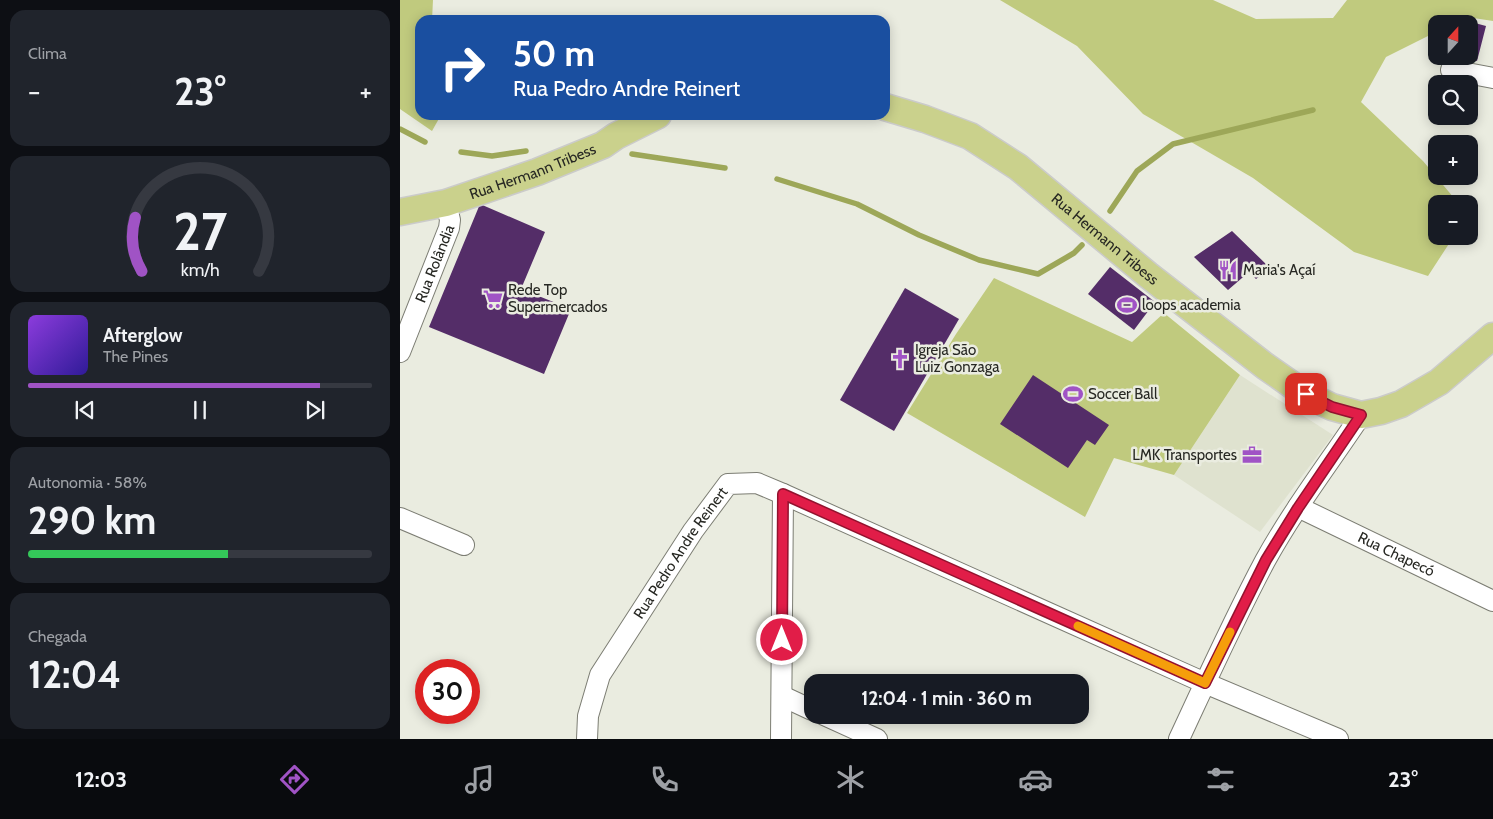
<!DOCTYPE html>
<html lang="pt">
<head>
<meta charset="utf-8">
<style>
  :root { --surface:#171b24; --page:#20242c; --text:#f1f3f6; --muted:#9ea1a6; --line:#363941; --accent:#a053c5 }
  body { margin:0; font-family:Cabin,sans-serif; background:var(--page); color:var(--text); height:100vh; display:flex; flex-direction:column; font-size:19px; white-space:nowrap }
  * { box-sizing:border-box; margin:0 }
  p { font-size:16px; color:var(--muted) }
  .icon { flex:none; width:28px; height:28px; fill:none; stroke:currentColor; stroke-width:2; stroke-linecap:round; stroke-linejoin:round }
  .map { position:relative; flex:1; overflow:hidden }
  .drawer { display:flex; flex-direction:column; gap:10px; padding:10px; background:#0d0f14; width:400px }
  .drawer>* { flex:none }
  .hud { position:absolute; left:15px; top:15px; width:475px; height:105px; border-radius:15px; box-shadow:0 2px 12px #0003; background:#1a4fa0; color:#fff; overflow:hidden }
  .needle { width:32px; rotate:21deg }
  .controls { position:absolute; left:1028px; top:15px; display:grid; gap:10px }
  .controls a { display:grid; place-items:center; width:50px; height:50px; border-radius:10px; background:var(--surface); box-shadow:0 2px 12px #0003; font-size:25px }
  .speed { position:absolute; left:15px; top:659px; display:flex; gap:10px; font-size:25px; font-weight:700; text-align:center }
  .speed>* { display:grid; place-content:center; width:65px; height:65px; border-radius:50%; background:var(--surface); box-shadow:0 2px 12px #0003; line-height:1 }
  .speed .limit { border:8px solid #d22; background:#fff; color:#111 }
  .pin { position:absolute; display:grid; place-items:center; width:42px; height:42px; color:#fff; margin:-21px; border-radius:10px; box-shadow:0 2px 8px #0006 }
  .me { position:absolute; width:55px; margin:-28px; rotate:0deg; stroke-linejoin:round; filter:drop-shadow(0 0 4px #0008) }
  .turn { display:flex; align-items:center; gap:18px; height:105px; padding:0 15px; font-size:22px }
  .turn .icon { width:65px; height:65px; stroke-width:2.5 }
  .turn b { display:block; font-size:35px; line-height:42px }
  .big { font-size:38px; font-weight:700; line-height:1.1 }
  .drawer .tile { flex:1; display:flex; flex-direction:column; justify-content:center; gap:8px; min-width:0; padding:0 18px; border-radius:15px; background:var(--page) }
  .drawer .dial { align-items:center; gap:0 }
  .dial svg { height:130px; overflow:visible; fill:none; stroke:var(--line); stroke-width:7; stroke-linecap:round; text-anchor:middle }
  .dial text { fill:var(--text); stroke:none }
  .song { display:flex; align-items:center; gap:15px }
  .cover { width:60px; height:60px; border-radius:8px; background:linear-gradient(135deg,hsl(270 70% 55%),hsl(250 70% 35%)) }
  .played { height:5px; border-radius:2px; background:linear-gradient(90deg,var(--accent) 85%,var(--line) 85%) }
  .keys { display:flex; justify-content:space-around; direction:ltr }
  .heat { display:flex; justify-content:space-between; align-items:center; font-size:28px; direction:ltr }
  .charge { height:8px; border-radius:4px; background:linear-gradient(90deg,#34c759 58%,var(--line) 0) }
  .trip { position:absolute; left:404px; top:674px; width:285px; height:50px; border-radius:15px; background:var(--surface); box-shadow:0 2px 12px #0003; font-weight:700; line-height:50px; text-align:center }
  .menu { display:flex; height:80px; justify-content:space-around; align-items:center; background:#090b0e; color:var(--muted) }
  .menu .icon { width:35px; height:35px }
  .menu .current { color:var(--accent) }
  .menu b { font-size:22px; color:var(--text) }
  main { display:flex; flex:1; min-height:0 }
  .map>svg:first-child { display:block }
  .built { fill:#dfe2cf }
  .green { fill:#c0ca7e }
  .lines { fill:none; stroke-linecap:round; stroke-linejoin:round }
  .stream { stroke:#9da758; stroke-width:5.5 }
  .building { fill:#542d68 }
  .minor-casing { stroke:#7c7d73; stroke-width:22 }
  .major-casing { stroke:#cbcbca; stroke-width:29 }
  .minor { stroke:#fff; stroke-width:20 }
  .major { stroke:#cad18c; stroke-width:26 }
  .route-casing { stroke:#92132f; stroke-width:12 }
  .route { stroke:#e11d48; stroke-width:9 }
  .slow { stroke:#f59e0b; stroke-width:9 }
  .labels { text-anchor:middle; stroke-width:5; stroke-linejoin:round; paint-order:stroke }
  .street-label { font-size:15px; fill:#272823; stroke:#eaece0 }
  .poi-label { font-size:15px; fill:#272823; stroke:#eaece0; text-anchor:start }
</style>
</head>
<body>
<main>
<section class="drawer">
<div class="tile"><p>Clima</p>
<div class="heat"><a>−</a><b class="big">23°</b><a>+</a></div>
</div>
<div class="tile dial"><svg viewBox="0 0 100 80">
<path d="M14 69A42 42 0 1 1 86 69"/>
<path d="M14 69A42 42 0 0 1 10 36" stroke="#a053c5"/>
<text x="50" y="56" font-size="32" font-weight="700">27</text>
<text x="50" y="72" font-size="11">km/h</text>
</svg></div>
<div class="tile">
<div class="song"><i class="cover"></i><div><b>Afterglow</b><p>The Pines</p></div></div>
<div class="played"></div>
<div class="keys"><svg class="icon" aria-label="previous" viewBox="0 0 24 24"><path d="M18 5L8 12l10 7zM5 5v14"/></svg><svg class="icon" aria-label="pause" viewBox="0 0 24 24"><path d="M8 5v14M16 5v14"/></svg><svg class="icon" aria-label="next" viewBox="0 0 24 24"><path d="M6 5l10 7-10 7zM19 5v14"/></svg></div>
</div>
<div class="tile"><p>Autonomia · 58%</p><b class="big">290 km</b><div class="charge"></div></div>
<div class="tile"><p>Chegada</p><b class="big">12:04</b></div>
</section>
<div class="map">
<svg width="1093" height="739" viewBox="0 0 1093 739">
  <rect width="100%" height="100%" fill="#eaece0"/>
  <polygon class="built" points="840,375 933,435 860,532 774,475"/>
  <g class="green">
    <polygon points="0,0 33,0 32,20 20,20 20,115 41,115 32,131 0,109"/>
    <polygon points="600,0 813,0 856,19 933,18 947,0 1093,0 1093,21 1067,17 1054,24 1036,24 1036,32 986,57 961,102 1023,161 1059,204 1036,204 1036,236 1054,236 1028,276 954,252 853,178 743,114 677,46"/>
    <polygon points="594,278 732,342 764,313 840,375 774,475 714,458 685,517 507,413 556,334"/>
  </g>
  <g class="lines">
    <g class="stream">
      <polyline points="0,129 25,142"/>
      <polyline points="61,152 92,156 126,151"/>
      <polyline points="232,154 325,168"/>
      <polyline points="377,179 457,204 519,235 579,260 638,274 674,253 682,245"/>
      <polyline points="710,211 737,171 773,144 913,110"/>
    </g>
  </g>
  <g class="building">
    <polygon points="1056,18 1086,26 1077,61 1061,57 1069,56 1069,24 1055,24"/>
    <polygon points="80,204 145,232 121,289 171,309 144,374 29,327"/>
    <polygon points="832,231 870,268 856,279 849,272 828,290 794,257"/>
    <polygon points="710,267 755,302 734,330 688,294"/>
    <polygon points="505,288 559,319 494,431 440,400"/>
    <polygon points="633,375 709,425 695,445 687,440 668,468 600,424"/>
  </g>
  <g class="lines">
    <defs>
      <g id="minor">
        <polyline points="1051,70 1093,78"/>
        <path id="s1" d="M 0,352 L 49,228 L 50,220 L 46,203"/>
        <path id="s2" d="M 898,507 L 1093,601"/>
        <polyline points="0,518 64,545"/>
        <polyline points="382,696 412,710"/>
        <polyline points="424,715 477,739"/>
        <path id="s3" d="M 187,739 L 188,716 L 200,675 L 293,531 L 328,484 L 357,483 L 383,494 L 805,683 L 938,739"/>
        <polyline points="381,739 383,494"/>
        <path d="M 779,739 C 807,679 834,619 865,561 C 893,510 929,463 961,415"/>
      </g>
      <g id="major">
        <path id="s4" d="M 485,107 L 525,119 L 570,136 L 618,167 L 748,275 L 865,366 L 905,394 L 932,407 L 961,415 L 981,411 L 1001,404 L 1039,382 L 1093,336"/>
        <path id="s5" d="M 0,212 L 46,203 L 137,172 L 203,145 L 216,136 L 258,115"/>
      </g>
    </defs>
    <use href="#minor" class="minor-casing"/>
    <use href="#major" class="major-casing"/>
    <use href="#minor" class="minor"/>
    <use href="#major" class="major"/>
  </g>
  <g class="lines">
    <defs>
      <polyline id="route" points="382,640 383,494 805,683 866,560 898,508 961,415 932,407 906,394"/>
    </defs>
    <use href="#route" class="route-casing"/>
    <use href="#route" class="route"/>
    <polyline class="slow" points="678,626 805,683 830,632"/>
  </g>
  <defs>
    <symbol id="restaurant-bare" viewBox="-9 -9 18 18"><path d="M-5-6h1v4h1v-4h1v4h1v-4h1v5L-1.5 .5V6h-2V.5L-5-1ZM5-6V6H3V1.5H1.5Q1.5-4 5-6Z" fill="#a053c5" stroke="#eaece0" stroke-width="2.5" paint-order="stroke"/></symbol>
    <symbol id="supermarket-bare" viewBox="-9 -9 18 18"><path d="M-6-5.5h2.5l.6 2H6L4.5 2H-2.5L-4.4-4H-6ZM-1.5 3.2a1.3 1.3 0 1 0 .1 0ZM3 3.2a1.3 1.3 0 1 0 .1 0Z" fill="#a053c5" stroke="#eaece0" stroke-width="2.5" paint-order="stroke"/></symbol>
    <symbol id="stadium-bare" viewBox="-9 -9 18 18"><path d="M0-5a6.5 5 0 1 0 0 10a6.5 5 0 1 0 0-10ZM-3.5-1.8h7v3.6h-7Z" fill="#a053c5" stroke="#eaece0" stroke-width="2.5" paint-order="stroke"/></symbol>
    <symbol id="church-bare" viewBox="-9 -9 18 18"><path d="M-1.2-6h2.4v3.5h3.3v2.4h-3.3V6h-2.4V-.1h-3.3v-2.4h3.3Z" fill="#a053c5" stroke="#eaece0" stroke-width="2.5" paint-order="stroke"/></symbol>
    <symbol id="office-bare" viewBox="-9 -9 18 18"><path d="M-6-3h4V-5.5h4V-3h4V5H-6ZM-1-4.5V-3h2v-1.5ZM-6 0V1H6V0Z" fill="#a053c5" stroke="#eaece0" stroke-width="2.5" paint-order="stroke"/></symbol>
  </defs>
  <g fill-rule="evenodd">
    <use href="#restaurant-bare" x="814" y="256" width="28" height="28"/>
    <use href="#supermarket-bare" x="79" y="285" width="28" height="28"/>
    <use href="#stadium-bare" x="713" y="291" width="28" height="28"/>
    <use href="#church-bare" x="486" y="345" width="28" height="28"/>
    <use href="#stadium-bare" x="659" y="380" width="28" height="28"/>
    <use href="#office-bare" x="838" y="441" width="28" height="28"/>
  </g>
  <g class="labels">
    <g class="street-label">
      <text dy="5" stroke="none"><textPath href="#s5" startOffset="139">Rua Hermann Tribess</textPath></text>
      <text dy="5" stroke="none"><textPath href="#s4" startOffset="260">Rua Hermann Tribess</textPath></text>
      <text dy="5" stroke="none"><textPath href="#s1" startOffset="95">Rua Rolândia</textPath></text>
      <text dy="5" stroke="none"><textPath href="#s3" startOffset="212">Rua Pedro Andre Reinert</textPath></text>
      <text dy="5" stroke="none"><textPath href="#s2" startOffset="109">Rua Chapecó</textPath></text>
    </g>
    <g class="poi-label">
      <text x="843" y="275">Maria's Açaí</text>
      <text x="108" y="295">Rede Top<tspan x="108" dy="17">Supermercados</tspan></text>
      <text x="742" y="310">loops academia</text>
      <text x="515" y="355">Igreja São<tspan x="515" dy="17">Luiz Gonzaga</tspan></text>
      <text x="688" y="399">Soccer Ball</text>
      <text x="837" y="460" text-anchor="end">LMK Transportes</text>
    </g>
  </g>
</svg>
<div class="controls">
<a><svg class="needle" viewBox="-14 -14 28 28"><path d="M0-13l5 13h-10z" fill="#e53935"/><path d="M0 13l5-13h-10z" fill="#9ea1a6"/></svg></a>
<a><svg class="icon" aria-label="search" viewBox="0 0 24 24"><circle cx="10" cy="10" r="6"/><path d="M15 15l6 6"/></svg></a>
<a>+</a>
<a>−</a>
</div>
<div class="speed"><div class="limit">30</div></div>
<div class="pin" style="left:906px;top:394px;background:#d93025"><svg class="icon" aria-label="arrive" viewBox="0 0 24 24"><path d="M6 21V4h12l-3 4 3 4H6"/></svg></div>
<svg class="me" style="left:382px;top:640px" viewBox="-20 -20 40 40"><circle r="17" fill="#e11d48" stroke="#fff" stroke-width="3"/><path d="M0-11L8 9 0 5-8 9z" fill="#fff"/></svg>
<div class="trip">12:04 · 1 min · 360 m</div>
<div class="hud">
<div class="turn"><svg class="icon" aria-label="right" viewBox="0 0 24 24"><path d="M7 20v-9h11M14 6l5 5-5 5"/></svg><div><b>50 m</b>Rua Pedro Andre Reinert</div></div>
</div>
</div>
</main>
<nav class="menu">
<b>12:03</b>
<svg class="icon current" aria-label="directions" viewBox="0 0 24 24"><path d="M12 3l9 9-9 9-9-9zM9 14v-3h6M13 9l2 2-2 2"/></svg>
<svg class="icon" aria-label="music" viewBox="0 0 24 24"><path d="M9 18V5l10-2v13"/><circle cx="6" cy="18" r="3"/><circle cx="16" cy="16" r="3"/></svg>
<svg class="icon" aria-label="phone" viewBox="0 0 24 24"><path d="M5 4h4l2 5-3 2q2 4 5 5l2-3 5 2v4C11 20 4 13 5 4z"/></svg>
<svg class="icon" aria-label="climate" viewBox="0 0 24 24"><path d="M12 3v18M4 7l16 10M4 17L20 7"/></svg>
<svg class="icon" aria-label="car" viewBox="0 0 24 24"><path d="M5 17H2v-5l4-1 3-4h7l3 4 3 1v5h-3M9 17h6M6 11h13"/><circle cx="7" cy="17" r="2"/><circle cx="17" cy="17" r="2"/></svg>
<svg class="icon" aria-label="filters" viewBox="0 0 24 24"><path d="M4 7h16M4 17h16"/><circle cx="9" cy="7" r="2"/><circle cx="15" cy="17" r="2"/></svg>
<b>23°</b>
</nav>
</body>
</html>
